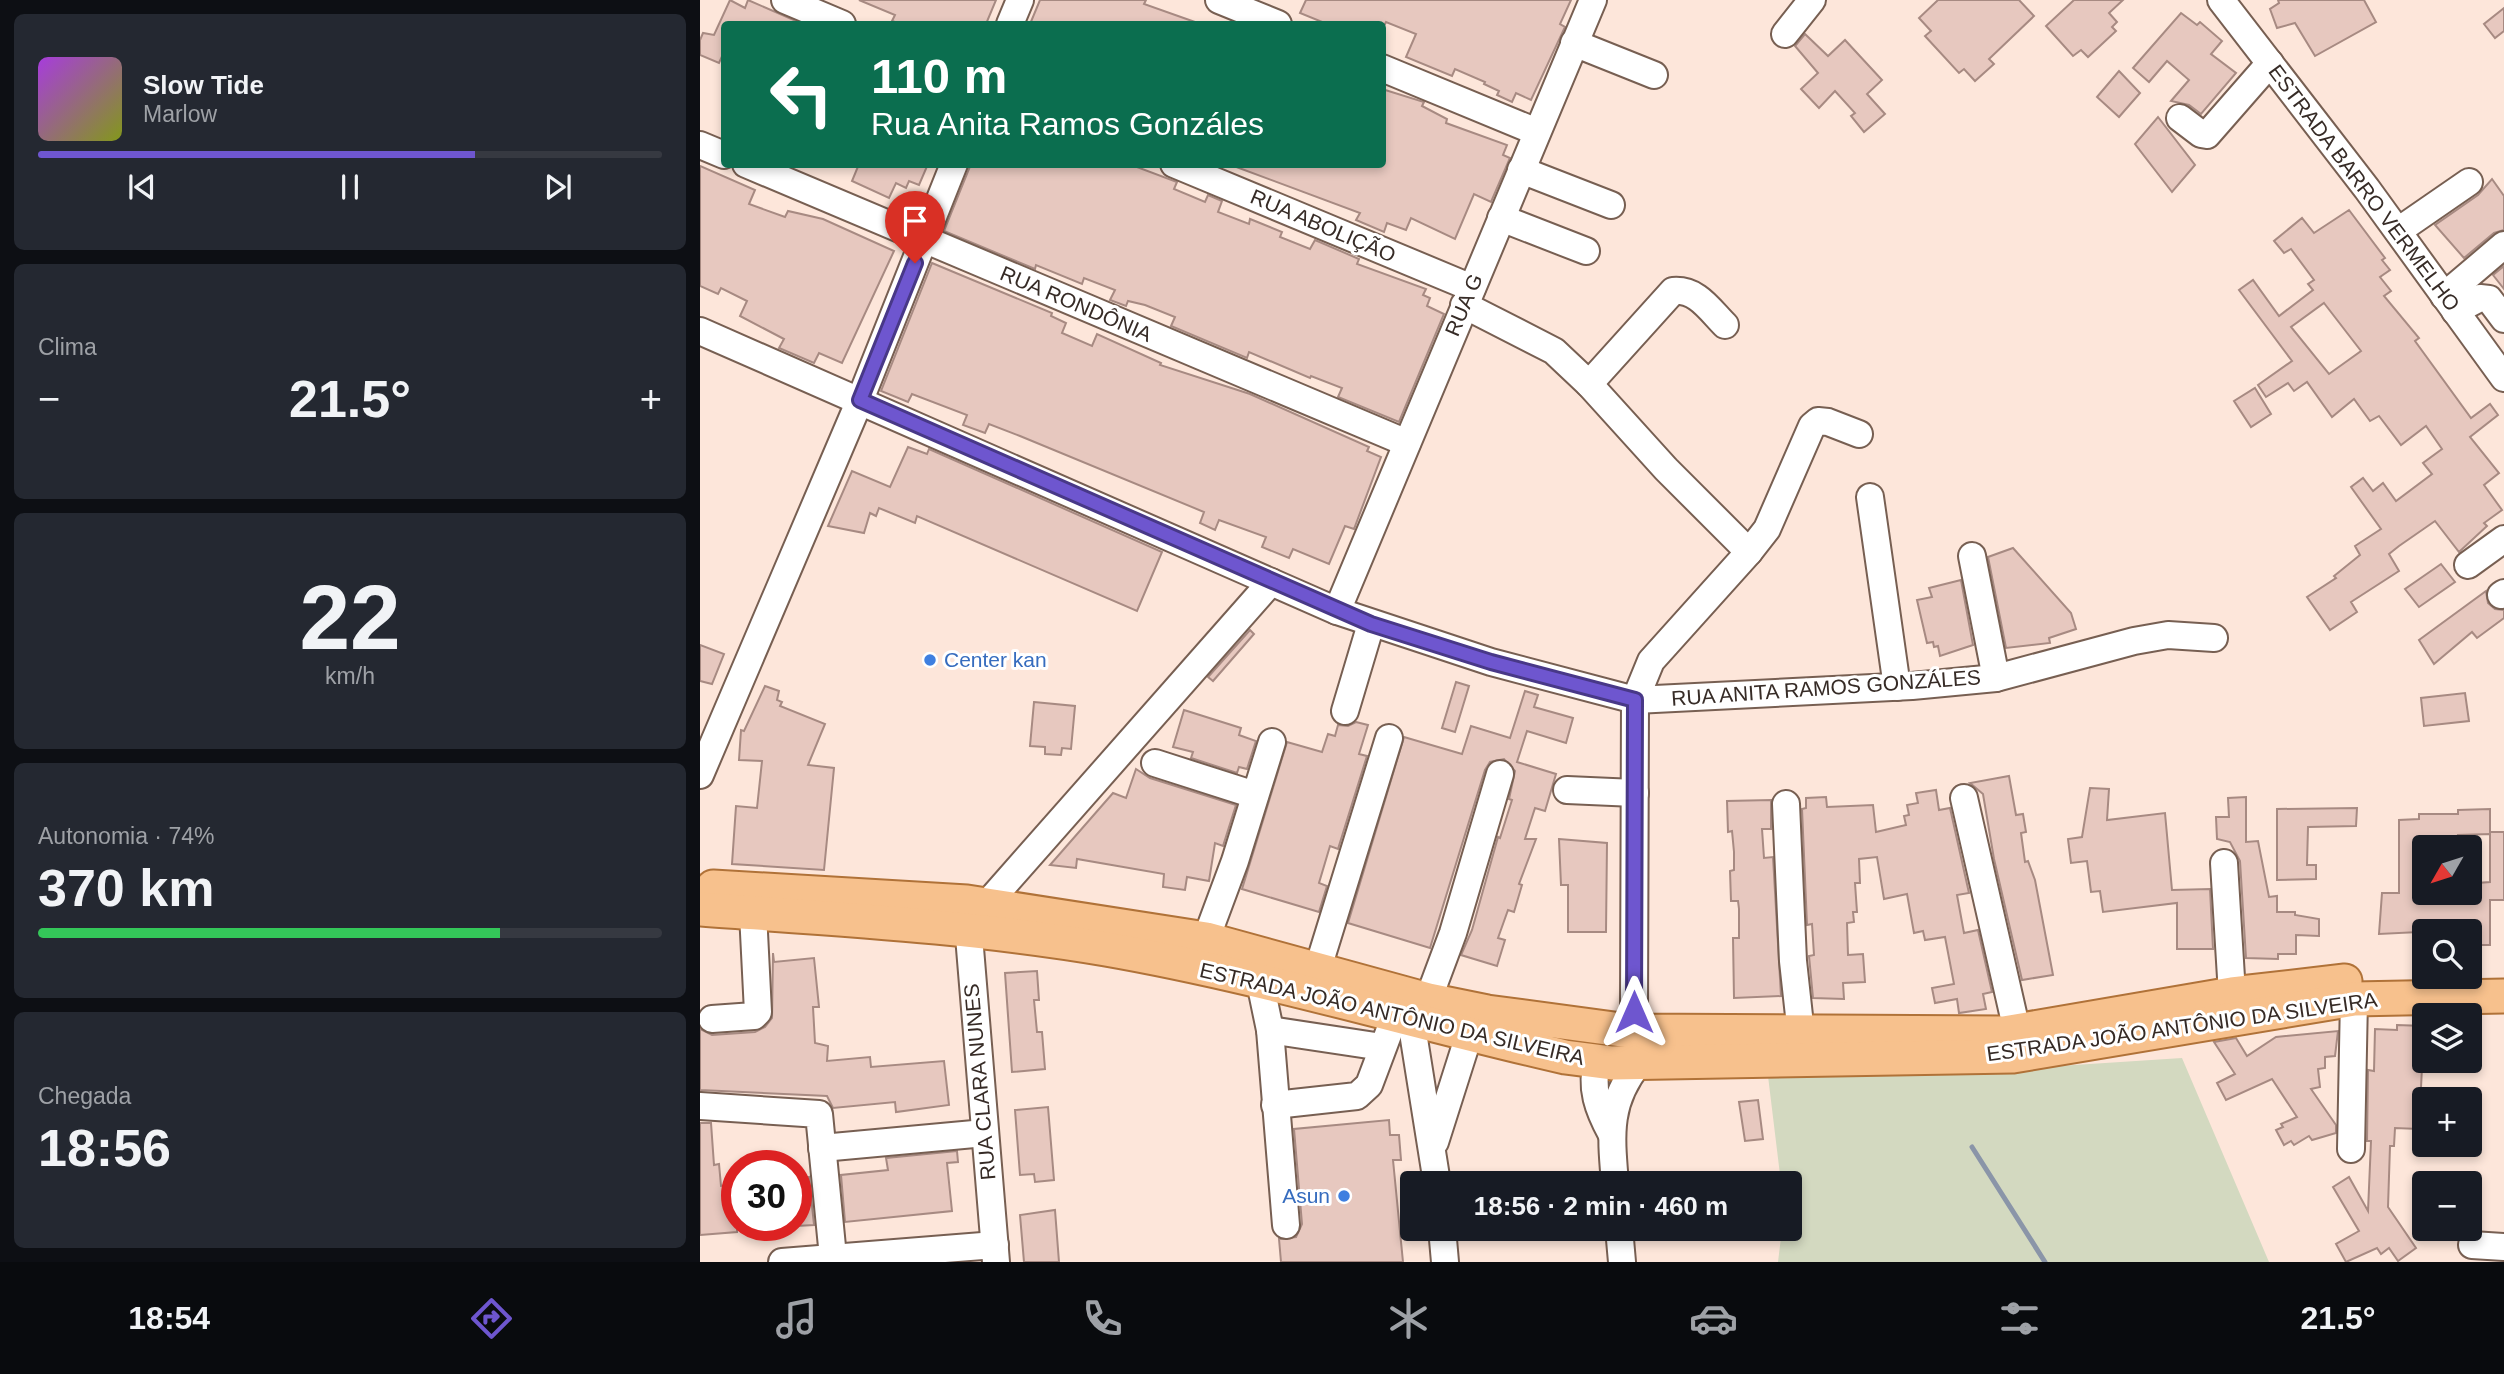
<!DOCTYPE html>
<html lang="pt">
<head>
<meta charset="utf-8">
<style>
  :root { --surface:#171b24; --page:#242831; --text:#f1f3f6; --muted:#9ea1a6; --line:#363941; --accent:#6e56cf }
  body { margin:0; font-family:Arial,sans-serif; background:var(--page); color:var(--text); height:100vh; display:flex; flex-direction:column; font-size:26px; white-space:nowrap }
  * { box-sizing:border-box; margin:0 }
  p { font-size:23px; color:var(--muted) }
  .icon { flex:none; width:38px; height:38px; fill:none; stroke:currentColor; stroke-width:2; stroke-linecap:round; stroke-linejoin:round }
  .map { position:relative; flex:1; overflow:hidden }
  .panel { display:flex; flex-direction:column; gap:14px; padding:14px; background:#0d0f14; width:700px }
  .panel>* { flex:none }
  .banner { position:absolute; left:21px; top:21px; width:665px; height:147px; border-radius:7px; box-shadow:0 4px 10px #0003; background:#0b6e4f; color:#fff; overflow:hidden }
  .needle { width:46px; rotate:231deg }
  .buttons { position:absolute; left:1712px; top:835px; display:grid; gap:14px }
  .buttons a { display:grid; place-items:center; width:70px; height:70px; border-radius:7px; background:var(--surface); box-shadow:0 4px 10px #0003; font-size:35px }
  .speed { position:absolute; left:21px; top:1150px; display:flex; gap:14px; font-size:35px; font-weight:700; text-align:center }
  .speed>* { display:grid; place-content:center; width:91px; height:91px; border-radius:50%; background:var(--surface); box-shadow:0 4px 10px #0003; line-height:1 }
  .speed .limit { border:10px solid #d22; background:#fff; color:#111 }
  .pin { position:absolute; display:grid; place-items:center; width:60px; height:60px; color:#fff; margin:-72px -30px; border-radius:50% 50% 50% 0; rotate:-45deg; box-shadow:0 0 7px #0007 }
  .pin .icon { rotate:45deg }
  .me { position:absolute; width:77px; margin:-38px; rotate:0deg; stroke-linejoin:round; filter:drop-shadow(0 0 5px #0008) }
  .turn { display:flex; align-items:center; gap:24px; height:147px; padding:0 35px; font-size:32px }
  .turn .icon { width:91px; height:91px; stroke-width:2.5 }
  .turn b { display:block; font-size:49px; line-height:60px }
  .big { font-size:52px; font-weight:700; line-height:1.1 }
  .panel .tile { flex:1; display:flex; flex-direction:column; justify-content:center; gap:10px; min-width:0; padding:0 24px; border-radius:10px; background:var(--page) }
  .panel .dial { align-items:center; gap:0 }
  .dial b { font-size:91px; line-height:1 }
  .song { display:flex; align-items:center; gap:21px }
  .cover { width:84px; height:84px; border-radius:10px; background:linear-gradient(135deg,hsl(280 70% 55%),hsl(70 70% 35%)) }
  .played { height:7px; border-radius:4px; background:linear-gradient(90deg,var(--accent) 70%,var(--line) 70%) }
  .keys { display:flex; justify-content:space-around; direction:ltr }
  .heat { display:flex; justify-content:space-between; align-items:center; font-size:38px; direction:ltr }
  .charge { height:10px; border-radius:5px; background:linear-gradient(90deg,#34c759 74%,var(--line) 0) }
  .trip { position:absolute; left:700px; top:1171px; width:402px; height:70px; border-radius:7px; background:var(--surface); box-shadow:0 4px 10px #0003; font-weight:700; line-height:70px; text-align:center }
  .tabs { display:flex; height:112px; justify-content:space-around; align-items:center; background:#090b0e; color:var(--muted) }
  .tabs .icon { width:49px; height:49px }
  .tabs .current { color:var(--accent) }
  .tabs b { font-size:32px; color:var(--text) }
  main { display:flex; flex:1; min-height:0 }
  .map>svg:first-child { display:block }
  .green { fill:#d3d9c0 }
  .lines { fill:none; stroke-linecap:round; stroke-linejoin:round }
  .stream { stroke:#8a95a8; stroke-width:5 }
  .building { fill:#e7c8bf; stroke:#a78a82; stroke-width:2; fill-rule:evenodd }
  .minor-casing { stroke:#775f52; stroke-width:30 }
  .major-casing { stroke:#b07238; stroke-width:37 }
  .minor { stroke:#fff; stroke-width:26 }
  .major { stroke:#f7c18d; stroke-width:33 }
  .route-casing { stroke:#483887; stroke-width:18 }
  .route { stroke:#6e56cf; stroke-width:12 }
  .shop-dot { fill:#3f7fe0; stroke:#fff; stroke-width:2.5 }
  .labels { text-anchor:middle; stroke-width:6; stroke-linejoin:round; paint-order:stroke }
  .street-label { font-size:21px; fill:#362b26; stroke:#fff }
  .shop-label { font-size:21px; fill:#366cbe; stroke:#fff; text-anchor:start }
</style>
</head>
<body>
<main>
<section class="panel">
<div class="tile">
<div class="song"><i class="cover"></i><div><b>Slow Tide</b><p>Marlow</p></div></div>
<div class="played"></div>
<div class="keys"><svg class="icon" aria-label="previous" viewBox="0 0 24 24"><path d="M18 5L8 12l10 7zM5 5v14"/></svg><svg class="icon" aria-label="pause" viewBox="0 0 24 24"><path d="M8 5v14M16 5v14"/></svg><svg class="icon" aria-label="next" viewBox="0 0 24 24"><path d="M6 5l10 7-10 7zM19 5v14"/></svg></div>
</div>
<div class="tile"><p>Clima</p>
<div class="heat"><a>−</a><b class="big">21.5°</b><a>+</a></div>
</div>
<div class="tile dial"><b>22</b><p>km/h</p></div>
<div class="tile"><p>Autonomia · 74%</p><b class="big">370 km</b><div class="charge"></div></div>
<div class="tile"><p>Chegada</p><b class="big">18:56</b></div>
</section>
<div class="map">
<svg width="1804" height="1262" viewBox="0 0 1804 1262">
  <rect width="100%" height="100%" fill="#fde6da"/>
  <polygon class="green" points="1482,1058 1569,1262 1078,1262 1082,1229 1090,1228 1090,1183 1081,1183 1068,1076 1221,1075"/>
  <g class="lines">
    <polyline class="stream" points="1272,1147 1345,1262"/>
  </g>
  <g class="building">
    <polygon points="30,0 45,8 48,0 103,24 24,24 24,52 19,63 0,55 0,40 3,33 14,35"/>
    <polygon points="159,0 296,0 286,24 201,24 192,21 195,15"/>
    <polygon points="340,0 446,0 444,4 495,22 330,24"/>
    <polygon points="606,0 871,0 860,24 865,27 831,100 816,93 812,102 797,95 799,91 784,84 785,82 755,69 752,76 706,57 716,34 686,22 685,24 627,24 600,13"/>
    <polygon points="1238,0 1319,0 1334,16 1289,59 1294,64 1275,81 1264,69 1259,73 1225,36 1231,31 1219,18"/>
    <polygon points="1374,0 1423,0 1409,13 1417,22 1412,27 1416,31 1388,57 1381,50 1373,56 1346,26"/>
    <polygon points="1578,0 1664,0 1676,22 1615,56 1595,23 1577,28 1570,9 1579,3"/>
    <polygon points="1804,8 1804,31 1795,38 1784,24"/>
    <polygon points="1481,13 1497,25 1500,22 1522,41 1511,54 1536,73 1501,114 1489,105 1471,101 1489,80 1467,61 1449,82 1433,68"/>
    <polygon points="1105,34 1128,56 1145,40 1182,80 1167,94 1185,114 1164,132 1151,116 1155,113 1135,91 1119,108 1101,89 1118,73 1095,46"/>
    <polygon points="1419,71 1440,93 1419,117 1397,97"/>
    <polygon points="682,89 724,102 722,106 747,119 746,123 807,145 803,155 810,158 791,202 774,194 755,239 711,218 706,230 687,223 684,232 656,220 660,213 531,165 682,164"/>
    <polygon points="1458,117 1495,165 1472,192 1435,144"/>
    <polygon points="159,164 228,164 219,185 209,181 206,188 196,183 189,198 152,181"/>
    <polygon points="271,164 429,164 477,182 474,189 505,202 508,195 522,201 518,212 549,224 550,219 582,232 580,237 610,249 615,240 659,259 657,264 726,289 723,295 730,298 727,306 744,314 699,422 638,397 642,388 611,376 610,378 549,352 547,358 471,326 475,317 445,305 428,301 426,306 410,300 415,290 384,278 382,284 336,265 335,269 244,231"/>
    <polygon points="0,166 55,190 49,204 85,217 88,211 123,219 194,251 142,363 119,353 114,363 79,348 84,339 40,316 47,301 21,288 18,294 0,286"/>
    <polygon points="1792,179 1804,196 1804,230 1794,233 1764,258 1735,225 1778,195"/>
    <path d="M 1649,210 L 1685,258 L 1682,260 L 1690,270 L 1680,277 L 1691,291 L 1684,296 L 1719,338 L 1715,341 L 1771,418 L 1790,404 L 1798,415 L 1770,437 L 1799,473 L 1784,485 L 1802,510 L 1784,523 L 1787,526 L 1759,552 L 1735,521 L 1699,546 L 1689,554 L 1699,571 L 1651,602 L 1657,612 L 1630,630 L 1607,597 L 1636,578 L 1634,576 L 1660,555 L 1655,546 L 1681,529 L 1651,487 L 1663,478 L 1673,491 L 1683,483 L 1696,501 L 1732,474 L 1723,463 L 1742,449 L 1726,426 L 1701,445 L 1679,416 L 1670,421 L 1654,399 L 1632,417 L 1607,382 L 1594,391 L 1588,383 L 1566,397 L 1558,385 L 1592,361 L 1539,290 L 1553,280 L 1579,316 L 1613,290 L 1608,284 L 1614,280 L 1591,249 L 1584,253 L 1574,241 L 1602,218 L 1614,233 ZM 1624,303 L 1661,351 L 1629,374 L 1591,327 Z"/>
    <polygon points="232,263 352,313 351,316 366,323 362,333 392,346 397,334 461,363 460,365 550,394 669,447 667,451 681,457 654,529 645,526 629,564 593,549 589,558 562,547 566,537 519,520 515,530 500,523 504,512 320,436 289,424 285,433 263,425 267,415 212,394 208,402 181,391"/>
    <polygon points="1804,266 1804,289 1793,275"/>
    <polygon points="1555,388 1571,414 1551,427 1534,401"/>
    <polygon points="208,447 227,454 229,449 462,552 437,611 217,516 215,523 179,508 176,516 170,513 164,533 128,526 152,471 190,487"/>
    <polygon points="1313,548 1371,613 1376,629 1349,638 1350,643 1306,648 1288,557"/>
    <polygon points="1741,564 1755,582 1719,607 1705,589"/>
    <polygon points="1261,580 1273,645 1240,656 1238,646 1234,647 1233,642 1227,643 1217,600 1232,597 1229,588"/>
    <polygon points="1786,591 1788,603 1795,609 1804,610 1804,618 1777,638 1772,632 1734,664 1719,640"/>
    <polygon points="550,630 554,634 513,681 508,677"/>
    <polygon points="0,645 24,654 12,684 0,681"/>
    <polygon points="756,682 769,686 755,732 742,728"/>
    <polygon points="65,686 79,691 77,700 82,702 80,706 125,724 108,765 134,768 124,870 32,864 36,806 57,808 62,761 39,760 41,730 44,731"/>
    <polygon points="825,691 838,695 834,707 873,718 866,743 827,731 817,762 856,774 845,811 835,808 825,839 836,839 819,884 822,885 814,912 808,910 798,938 805,940 797,966 761,955 772,930 798,837 800,838 812,800 809,799 815,771 804,759 790,762 785,770 730,948 648,923 704,737 762,754 771,726 810,738"/>
    <polygon points="1765,693 1769,721 1724,726 1721,698"/>
    <polygon points="334,702 375,706 371,749 362,748 361,755 345,754 345,747 330,746"/>
    <polygon points="484,710 541,728 539,735 556,741 547,769 539,767 537,773 491,758 493,752 473,747"/>
    <polygon points="656,722 668,725 659,754 667,756 638,849 630,846 619,883 627,886 619,912 542,889 587,742 622,752 628,734 635,736 638,725 648,726"/>
    <polygon points="436,769 450,778 536,805 523,846 515,843 509,881 487,877 485,890 463,887 464,874 377,859 376,868 350,865 413,793 426,798"/>
    <polygon points="1309,776 1316,815 1323,814 1326,832 1321,833 1325,862 1328,861 1335,880 1353,975 1322,980 1294,859 1283,794 1270,783"/>
    <polygon points="1390,788 1409,789 1407,820 1465,813 1472,890 1510,889 1513,949 1477,949 1477,903 1403,912 1400,891 1391,892 1387,861 1371,863 1368,839 1382,837"/>
    <polygon points="1236,790 1239,810 1250,808 1269,893 1257,895 1264,933 1278,930 1292,992 1283,994 1286,1009 1259,1013 1257,999 1235,1003 1232,988 1254,984 1245,937 1225,940 1223,931 1214,933 1207,894 1184,899 1177,857 1159,859 1160,883 1155,883 1157,912 1153,912 1154,922 1147,923 1148,955 1163,954 1165,982 1143,983 1144,999 1113,998 1109,956 1114,955 1112,924 1107,925 1102,809 1106,808 1106,798 1126,797 1127,807 1173,805 1176,832 1206,825 1204,816 1209,815 1207,805 1218,803 1216,793"/>
    <polygon points="1546,797 1546,842 1558,841 1569,897 1577,896 1577,912 1595,912 1595,915 1619,919 1619,936 1596,935 1596,954 1578,954 1578,959 1546,958 1540,861 1530,842 1517,839 1516,817 1529,817 1528,798"/>
    <polygon points="1071,800 1071,829 1062,829 1064,858 1073,857 1081,996 1034,998 1033,938 1039,938 1039,909 1038,901 1031,901 1030,871 1034,870 1034,852 1032,831 1028,832 1027,801"/>
    <polygon points="1657,808 1656,826 1608,827 1607,865 1616,865 1616,879 1577,880 1577,809"/>
    <path d="M 1790,809 L 1790,832 L 1804,832 L 1804,900 L 1790,900 L 1790,945 L 1769,945 L 1769,931 L 1760,930 L 1679,934 L 1682,893 L 1699,893 L 1699,820 L 1719,819 L 1719,814 L 1758,814 L 1758,810 ZM 1790,834 L 1790,882 L 1777,883 L 1777,897 L 1720,900 L 1720,849 L 1759,847 L 1758,835 Z"/>
    <polygon points="859,839 907,843 906,932 868,932 868,885 861,885"/>
    <polygon points="73,953 74,962 114,958 119,1007 113,1007 115,1043 128,1046 127,1061 170,1057 171,1067 244,1061 249,1105 196,1112 195,1102 133,1108 127,1096 0,1090 0,1029 12,1035 55,1032 65,1027 72,1018"/>
    <polygon points="337,971 339,1000 334,1000 337,1032 342,1032 345,1069 312,1072 305,973"/>
    <polygon points="1697,1025 1724,1026 1719,1129 1695,1128 1694,1146 1690,1146 1688,1207 1716,1248 1698,1261 1689,1248 1681,1254 1677,1248 1646,1262 1636,1244 1659,1231 1633,1187 1649,1177 1668,1211 1671,1141 1667,1141 1668,1070 1674,1071 1675,1029 1697,1030"/>
    <polygon points="1638,1031 1635,1056 1625,1057 1625,1068 1618,1069 1620,1087 1611,1089 1636,1125 1636,1133 1612,1140 1609,1136 1594,1145 1591,1141 1584,1145 1576,1130 1583,1127 1581,1124 1597,1117 1572,1079 1526,1100 1517,1083 1535,1074 1514,1042 1536,1038 1547,1056 1576,1037"/>
    <polygon points="1058,1100 1063,1139 1045,1141 1039,1102"/>
    <polygon points="348,1107 354,1180 335,1182 334,1174 320,1175 315,1110"/>
    <polygon points="689,1120 690,1135 699,1135 701,1160 693,1160 703,1262 581,1262 579,1239 596,1237 602,1224 594,1129"/>
    <polygon points="0,1123 11,1123 14,1165 19,1164 21,1186 37,1184 37,1232 0,1235"/>
    <polygon points="257,1151 258,1162 247,1163 252,1211 145,1222 141,1175 188,1170 186,1158"/>
    <polygon points="109,1177 114,1225 96,1226 96,1186 102,1185 102,1178"/>
    <polygon points="355,1210 359,1262 324,1262 320,1215"/>
  </g>
  <g class="lines">
    <defs>
      <g id="minor">
        <polyline points="85,0 142,24"/>
        <polyline points="519,0 578,24"/>
        <polyline points="1521,0 1667,189 1804,378"/>
        <polyline points="310,24 320,0"/>
        <polyline points="1085,34 1112,0"/>
        <polyline points="874,43 954,75"/>
        <polyline points="682,68 837,132"/>
        <polyline points="1480,118 1501,134 1507,135 1570,63"/>
        <polyline points="0,145 24,155"/>
        <polyline points="46,164 707,443"/>
        <polyline points="474,164 772,288"/>
        <polyline points="821,170 911,205"/>
        <polyline points="801,218 886,251"/>
        <polyline points="1698,231 1769,182"/>
        <polyline points="1744,296 1804,245"/>
        <polyline points="764,305 854,351 889,384 966,469 1049,552 951,661 935,700 934,1012 929,1031"/>
        <polyline points="1755,311 1780,298 1789,299 1804,319"/>
        <polyline points="0,331 637,611 791,662 935,700 1212,686 1296,678 1434,641 1468,635 1514,638"/>
        <path d="M 889,384 L 973,291 C 997,289 1009,309 1025,325"/>
        <polyline points="1170,497 1197,687"/>
        <polyline points="1049,552 1067,529 1112,426 1118,421 1128,422 1159,434"/>
        <polyline points="1272,556 1296,678"/>
        <polyline points="1768,565 1804,539"/>
        <polyline points="1801,595 1804,593"/>
        <polyline points="637,611 893,0"/>
        <polyline points="645,711 671,624"/>
        <polyline points="455,763 555,795"/>
        <polyline points="0,775 160,400 254,164"/>
        <polyline points="867,790 935,793"/>
        <polyline points="1264,798 1317,1031"/>
        <polyline points="1086,804 1093,961 1101,1034"/>
        <polyline points="1524,863 1532,994"/>
        <polyline points="286,905 571,582"/>
        <polyline points="267,912 296,1262"/>
        <polyline points="506,939 535,861 572,742"/>
        <polyline points="618,968 689,738"/>
        <polyline points="560,982 570,1030 586,1225"/>
        <polyline points="728,1000 753,933 800,774"/>
        <polyline points="12,1019 54,1016 58,1012 53,913"/>
        <polyline points="711,1020 737,1183"/>
        <polyline points="570,1030 682,1047"/>
        <path d="M 898,1061 C 889,1087 899,1111 911,1133"/>
        <polyline points="575,1105 657,1096 669,1085 695,1016"/>
        <polyline points="0,1106 119,1114 133,1257"/>
        <polyline points="735,1142 769,1035"/>
        <polyline points="122,1148 285,1133"/>
        <polyline points="1651,1149 1654,999"/>
        <path d="M 915,1183 C 911,1135 907,1103 939,1063"/>
        <polyline points="742,1228 745,1262"/>
        <polyline points="919,1228 922,1262"/>
        <polyline points="1772,1245 1804,1247"/>
        <polyline points="82,1262 295,1245"/>
      </g>
      <g id="major">
        <polyline points="13,887 267,902 506,939 728,1000 787,1012 929,1031 1304,1033 1532,994 1645,981"/>
        <path d="M 0,909 C 135,919 272,926 406,949 C 561,976 712,1022 865,1057 L 912,1063 L 1313,1056 L 1654,999 L 1804,996"/>
      </g>
    </defs>
    <use href="#minor" class="minor-casing"/>
    <use href="#major" class="major-casing"/>
    <use href="#minor" class="minor"/>
    <use href="#major" class="major"/>
  </g>
  <g class="lines">
    <defs>
      <polyline id="route" points="215,263 160,400 671,624 791,662 935,700 934,1012"/>
    </defs>
    <use href="#route" class="route-casing"/>
    <use href="#route" class="route"/>
  </g>
  <g class="shop-dot">
    <circle cx="230" cy="660" r="7"/>
    <circle cx="644" cy="1196" r="7"/>
  </g>
  <g class="labels">
    <g class="street-label">
      <text transform="translate(1664 188) rotate(53)" y="7">ESTRADA BARRO VERMELHO</text>
      <text transform="translate(623 226) rotate(23)" y="7">RUA ABOLIÇÃO</text>
      <text transform="translate(376 304) rotate(23)" y="7">RUA RONDÔNIA</text>
      <text transform="translate(764 305) rotate(-67)" y="7">RUA G</text>
      <text transform="translate(1126 688) rotate(-4)" y="7">RUA ANITA RAMOS GONZÁLES</text>
      <text transform="translate(692 1014) rotate(13)" y="7">ESTRADA JOÃO ANTÔNIO DA SILVEIRA</text>
      <text transform="translate(1482 1027) rotate(-8)" y="7">ESTRADA JOÃO ANTÔNIO DA SILVEIRA</text>
      <text transform="translate(280 1082) rotate(-95)" y="7">RUA CLARA NUNES</text>
    </g>
    <g class="shop-label">
      <text x="244" y="667">Center kan</text>
      <text x="630" y="1203" text-anchor="end">Asun</text>
    </g>
  </g>
</svg>
<div class="buttons">
<a><svg class="needle" viewBox="-14 -14 28 28"><path d="M0-13l5 13h-10z" fill="#e53935"/><path d="M0 13l5-13h-10z" fill="#9ea1a6"/></svg></a>
<a><svg class="icon" aria-label="search" viewBox="0 0 24 24"><circle cx="10" cy="10" r="6"/><path d="M15 15l6 6"/></svg></a>
<a><svg class="icon" aria-label="layers" viewBox="0 0 24 24"><path d="M12 4l9 5-9 5-9-5zM3 14l9 5 9-5"/></svg></a>
<a>+</a>
<a>−</a>
</div>
<div class="speed"><div class="limit">30</div></div>
<div class="pin" style="left:215px;top:263px;background:#d93025"><svg class="icon" aria-label="arrive" viewBox="0 0 24 24"><path d="M6 21V4h12l-3 4 3 4H6"/></svg></div>
<svg class="me" style="left:934px;top:1012px" viewBox="-20 -20 40 40"><path d="M0-17L14 15 0 8-14 15z" fill="#6e56cf" stroke="#fff" stroke-width="4"/></svg>
<div class="trip">18:56 · 2 min · 460 m</div>
<div class="banner">
<div class="turn"><svg class="icon" aria-label="left" viewBox="0 0 24 24"><path d="M17 20v-9H6M10 6l-5 5 5 5"/></svg><div><b>110 m</b>Rua Anita Ramos Gonzáles</div></div>
</div>
</div>
</main>
<nav class="tabs">
<b>18:54</b>
<svg class="icon current" aria-label="directions" viewBox="0 0 24 24"><path d="M12 3l9 9-9 9-9-9zM9 14v-3h6M13 9l2 2-2 2"/></svg>
<svg class="icon" aria-label="music" viewBox="0 0 24 24"><path d="M9 18V5l10-2v13"/><circle cx="6" cy="18" r="3"/><circle cx="16" cy="16" r="3"/></svg>
<svg class="icon" aria-label="phone" viewBox="0 0 24 24"><path d="M5 4h4l2 5-3 2q2 4 5 5l2-3 5 2v4C11 20 4 13 5 4z"/></svg>
<svg class="icon" aria-label="climate" viewBox="0 0 24 24"><path d="M12 3v18M4 7l16 10M4 17L20 7"/></svg>
<svg class="icon" aria-label="car" viewBox="0 0 24 24"><path d="M5 17H2v-5l4-1 3-4h7l3 4 3 1v5h-3M9 17h6M6 11h13"/><circle cx="7" cy="17" r="2"/><circle cx="17" cy="17" r="2"/></svg>
<svg class="icon" aria-label="filters" viewBox="0 0 24 24"><path d="M4 7h16M4 17h16"/><circle cx="9" cy="7" r="2"/><circle cx="15" cy="17" r="2"/></svg>
<b>21.5°</b>
</nav>
</body>
</html>
